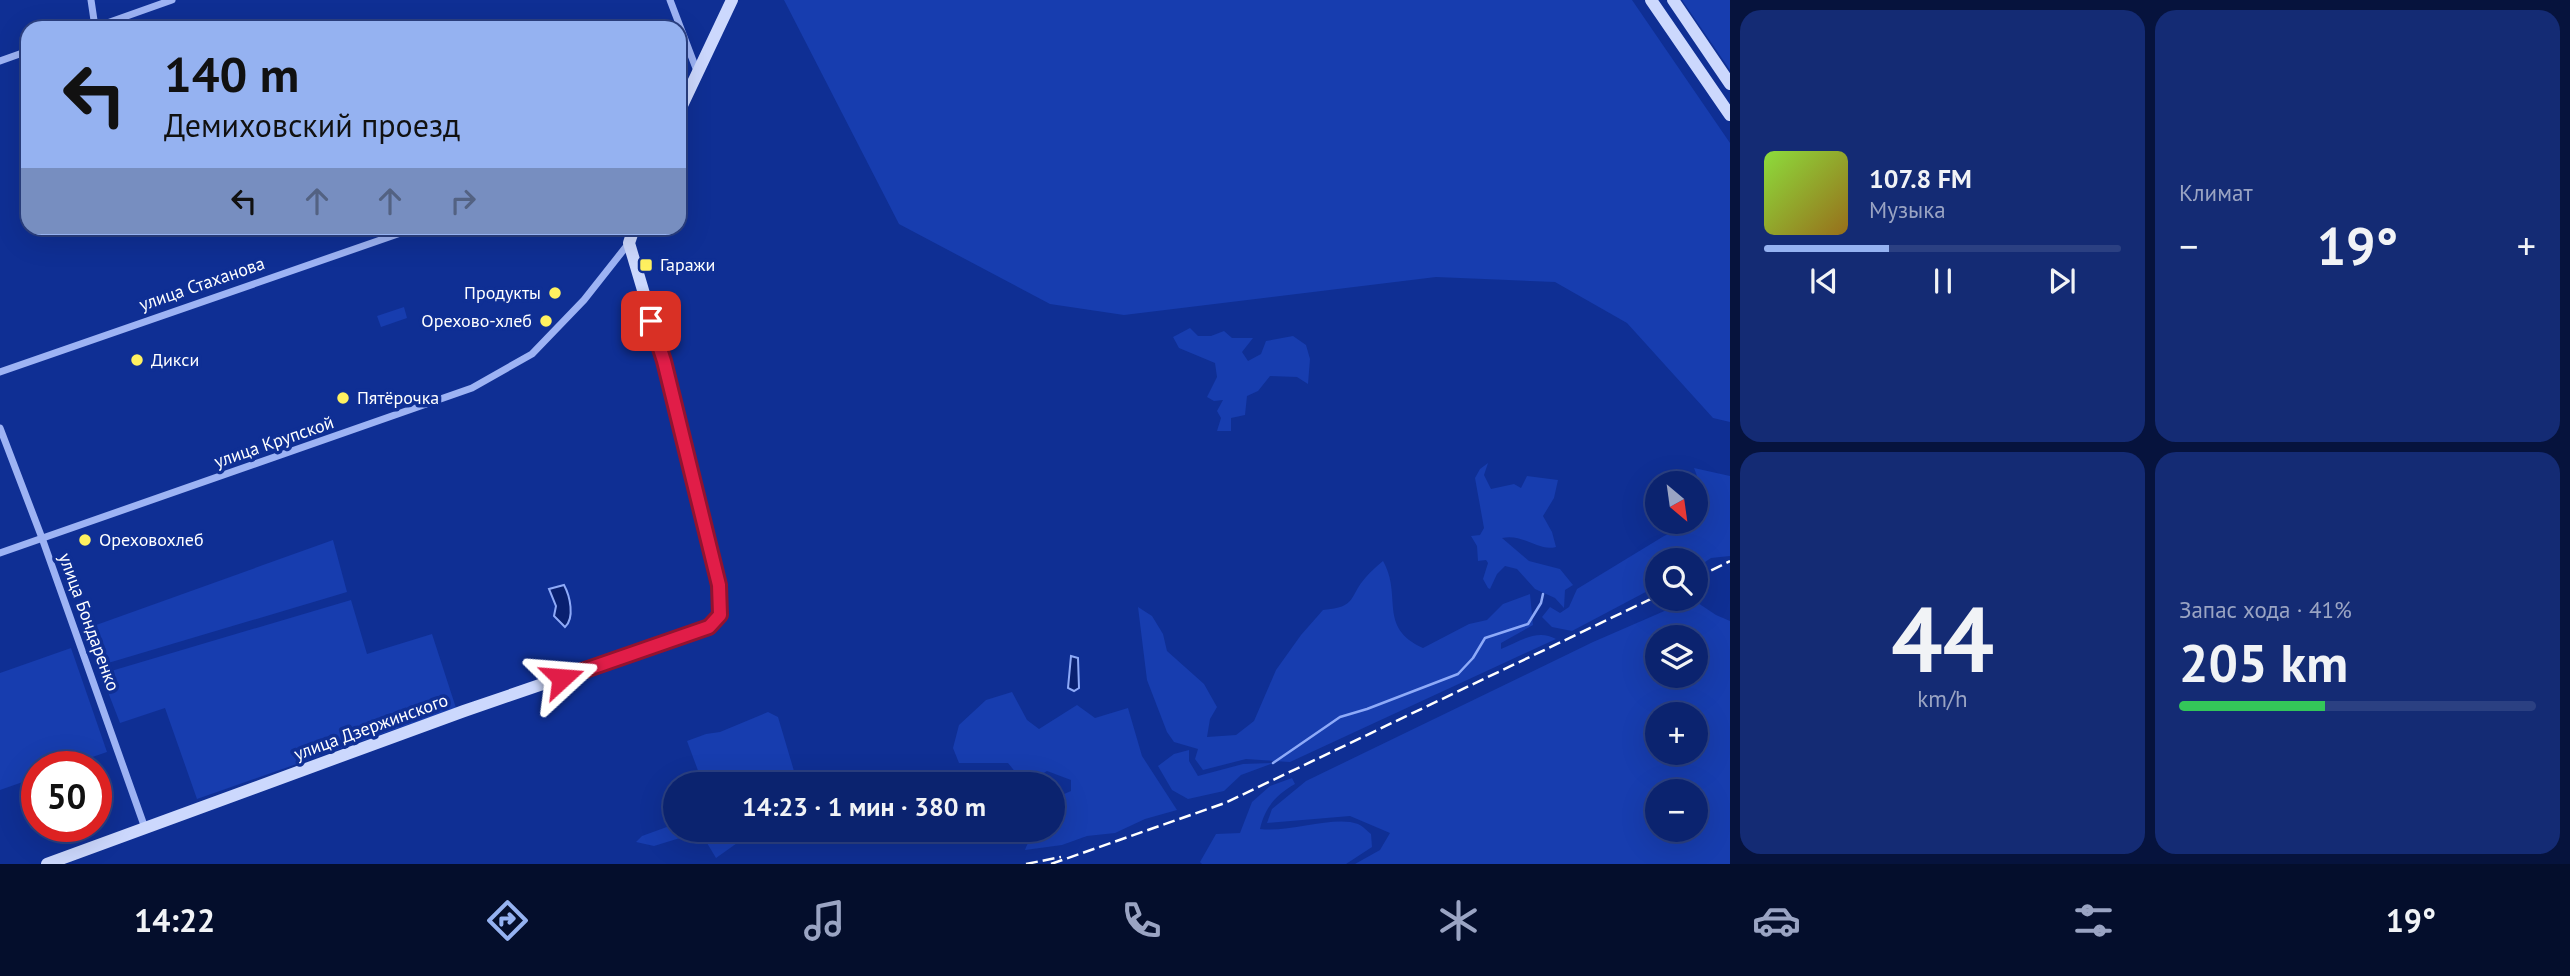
<!DOCTYPE html>
<html lang="ru">
<head>
<meta charset="utf-8">
<style>
  :root { --surface:#0b236f; --page:#142b74; --text:#f1f3f6; --muted:#9aa4c3; --line:#2b4082; --accent:#95b2f1 }
  body { margin:0; font-family:"PT Sans",sans-serif; background:var(--page); color:var(--text); height:100vh; display:flex; flex-direction:column; font-size:26px; white-space:nowrap }
  * { box-sizing:border-box; margin:0 }
  p { font-size:23px; color:var(--muted) }
  .icon { flex:none; width:38px; height:38px; fill:none; stroke:currentColor; stroke-width:2; stroke-linecap:round; stroke-linejoin:round }
  .map { position:relative; flex:1; overflow:hidden }
  .sheet { display:flex; flex-direction:column; gap:10px; padding:10px; background:#06133d; width:840px }
  .sheet>* { flex:none }
  .top-card { position:absolute; left:21px; top:21px; width:665px; height:214px; border-radius:21px; box-shadow:0 7px 28px #0002,0 0 0 2px var(--line); background:#95b2f1; color:#111; overflow:hidden }
  .needle { width:46px; rotate:151deg }
  .fabs { position:absolute; left:1645px; top:471px; display:grid; gap:14px }
  .fabs a { display:grid; place-items:center; width:63px; height:63px; border-radius:50%; background:var(--surface); box-shadow:0 7px 28px #0002,0 0 0 2px var(--line); font-size:35px }
  .speed { position:absolute; left:21px; top:751px; display:flex; gap:14px; font-size:35px; font-weight:700; text-align:center }
  .speed>* { display:grid; place-content:center; width:91px; height:91px; border-radius:50%; background:var(--surface); box-shadow:0 7px 28px #0002,0 0 0 2px var(--line); line-height:1 }
  .speed .limit { border:10px solid #d22; background:#fff; color:#111 }
  .pin { position:absolute; display:grid; place-items:center; width:60px; height:60px; color:#fff; margin:-30px; border-radius:14px; box-shadow:0 4px 10px #0006 }
  .me { position:absolute; width:77px; margin:-38px; rotate:71deg; stroke-linejoin:round; filter:drop-shadow(0 0 5px #0008) }
  .turn { display:flex; align-items:center; gap:24px; height:147px; padding:0 28px; font-size:32px }
  .turn .icon { width:91px; height:91px; stroke-width:2.5 }
  .turn b { display:block; font-size:49px; line-height:60px }
  .lanes { display:flex; align-items:center; height:66px; padding:0 28px; background:#0003; justify-content:center; gap:35px; direction:ltr }
  .lanes .off { opacity:.35 }
  .big { font-size:52px; font-weight:800; line-height:1.1 }
  .sheet .widget { flex:1; display:flex; flex-direction:column; justify-content:center; gap:10px; min-width:0; padding:0 24px; border-radius:21px; background:var(--page) }
  .sheet .dial { align-items:center; gap:0 }
  .dial b { font-size:91px; line-height:1 }
  .song { display:flex; align-items:center; gap:21px }
  .cover { width:84px; height:84px; border-radius:10px; background:linear-gradient(135deg,hsl(90 70% 55%),hsl(40 70% 35%)) }
  .played { height:7px; border-radius:4px; background:linear-gradient(90deg,var(--accent) 35%,var(--line) 35%) }
  .keys { display:flex; justify-content:space-around; direction:ltr }
  .heat { display:flex; justify-content:space-between; align-items:center; font-size:38px; direction:ltr }
  .charge { height:10px; border-radius:5px; background:linear-gradient(90deg,#34c759 41%,var(--line) 0) }
  .sheet .tiles { flex:1; display:grid; gap:10px; grid-template-columns:repeat(2,1fr) }
  .trip { position:absolute; left:663px; top:772px; width:402px; height:70px; border-radius:35px; background:var(--surface); box-shadow:0 7px 28px #0002,0 0 0 2px var(--line); font-weight:800; line-height:70px; text-align:center }
  .menu { display:flex; height:112px; justify-content:space-around; align-items:center; background:#040e2c; color:var(--muted) }
  .menu .icon { width:49px; height:49px }
  .menu .current { color:var(--accent) }
  .menu b { font-size:32px; color:var(--text) }
  main { display:flex; flex:1; min-height:0 }
  .map>svg:first-child { display:block }
  .green { fill:#173daf; fill-rule:evenodd }
  .water { fill:#092070; stroke:#8eaaf8; stroke-width:2 }
  .lines { fill:none; stroke-linecap:round; stroke-linejoin:round }
  .stream { stroke:#8eaaf8; stroke-width:2.5 }
  .minor { stroke:#9db3f4; stroke-width:7 }
  .secondary { stroke:#ccd8fd; stroke-width:12 }
  .rail { stroke:#fff; stroke-width:2.5; stroke-dasharray:12 5; stroke-linecap:butt }
  .route-casing { stroke:#92132f; stroke-width:18 }
  .route { stroke:#e11d48; stroke-width:12 }
  .poi-dot { fill:#fff160; stroke:#0f2f94; stroke-width:2.5 }
  .labels { text-anchor:middle; stroke-width:7; stroke-linejoin:round; paint-order:stroke }
  .poi-label { font-size:18px; fill:#fff; stroke:#0f2f94; text-anchor:start }
  .street-label { font-size:18px; fill:#fff; stroke:#0f2f94 }
</style>
</head>
<body>
<main>
<div class="map">
<svg width="1730" height="864" viewBox="0 0 1730 864">
  <rect width="100%" height="100%" fill="#0f2f94"/>
  <g class="green">
    <polygon points="784,0 1632,0 1730,143 1730,422 1713,418 1627,323 1555,282 1436,277 1124,315 1050,304 899,224"/>
    <polygon points="1682,0 1730,0 1730,70"/>
    <polygon points="404,307 407,318 381,327 377,316"/>
    <polygon points="1190,328 1198,336 1211,336 1224,331 1232,338 1253,338 1242,352 1248,361 1261,354 1266,341 1293,336 1306,345 1310,359 1308,384 1297,377 1270,376 1258,391 1247,396 1245,415 1231,418 1231,431 1217,431 1221,418 1217,411 1223,400 1214,401 1207,397 1217,377 1215,363 1179,348 1173,337"/>
    <path d="M 1488,463 L 1484,475 L 1491,489 L 1514,484 L 1521,488 L 1527,476 L 1558,480 L 1554,498 L 1543,516 L 1552,532 L 1556,547 C 1538,552 1523,533 1502,538 L 1529,561 L 1560,569 L 1573,585 L 1565,590 L 1564,608 L 1555,598 L 1535,589 L 1517,569 L 1505,566 L 1497,574 L 1490,589 L 1488,588 L 1483,579 L 1488,563 L 1486,560 L 1478,561 L 1477,546 L 1471,536 L 1480,535 L 1484,528 L 1475,478 L 1480,469 Z"/>
    <polygon points="1694,468 1730,476 1730,556 1711,558 1696,568 1696,560 1657,560 1657,586 1572,631 1552,627 1542,617 1550,607 1560,613 1569,607 1577,589 1664,536 1696,522 1703,516 1708,505"/>
    <polygon points="333,540 347,592 98,666 85,629"/>
    <path d="M 1383,561 C 1403,596 1377,627 1423,648 L 1469,624 L 1487,620 L 1503,604 L 1530,594 L 1533,625 L 1501,643 L 1501,649 C 1519,642 1537,628 1556,639 L 1290,762 L 1246,759 L 1203,770 L 1195,759 L 1198,749 L 1174,742 L 1167,732 L 1147,680 L 1138,607 L 1152,616 L 1163,634 L 1167,651 L 1204,684 L 1217,707 L 1210,719 L 1207,737 L 1236,735 L 1254,721 L 1276,670 L 1301,635 L 1323,610 C 1358,607 1348,597 1366,577 C 1371,571 1377,566 1383,561 Z"/>
    <path d="M 1692,599 L 1716,615 L 1730,621 L 1730,864 L 1355,864 L 1380,850 L 1390,833 L 1350,816 L 1267,823 L 1272,809 L 1306,781 L 1593,642 ZM 1657,637 L 1696,637 L 1696,676 L 1657,676 ZM 1657,714 L 1696,714 L 1696,752 L 1657,752 ZM 1657,791 L 1696,791 L 1696,830 L 1657,830 Z"/>
    <polygon points="351,600 367,654 432,634 456,708 197,799 165,708 120,723 101,674"/>
    <polygon points="71,648 107,752 66,766 37,766 37,777 0,790 0,673"/>
    <path d="M 1012,692 L 1027,720 L 1039,729 L 1077,705 L 1095,718 L 1128,708 L 1142,756 L 1177,810 L 1145,819 L 1115,833 L 1087,836 L 1062,845 L 1025,850 C 1031,835 1037,830 1054,830 L 1055,798 L 1071,791 L 1071,780 L 1047,771 L 1025,784 L 1008,763 L 959,763 L 953,748 L 959,725 L 986,700 Z"/>
    <polygon points="768,712 778,717 794,771 790,784 703,784 687,741 706,734 720,732"/>
    <polygon points="1189,750 1189,761 1198,776 1243,764 1273,763 1241,775 1224,791 1188,799 1172,790 1158,766 1174,754"/>
    <polygon points="884,774 903,775 903,784 838,784"/>
    <path d="M 1292,778 L 1295,784 C 1276,795 1265,807 1260,829 C 1288,833 1335,815 1358,824 C 1363,826 1367,831 1371,834 L 1372,847 L 1346,864 L 1202,864 L 1200,862 L 1216,834 L 1240,833 L 1252,802 L 1270,786 Z"/>
    <polygon points="675,824 676,830 751,830 740,841 716,858 704,838 697,844 680,838 654,846 636,842 642,836"/>
  </g>
  <g class="water">
    <path d="M 564,585 C 570,596 575,618 565,627 L 554,616 L 556,606 L 549,589 Z"/>
    <polygon points="1071,656 1078,658 1079,688 1074,691 1068,688"/>
  </g>
  <g class="lines">
    <polyline class="stream" points="1273,763 1340,717 1367,709 1458,674 1473,658 1485,638 1528,624 1541,603 1543,594"/>
    <g class="minor">
      <polyline points="91,0 95,27"/>
      <polyline points="670,0 697,71"/>
      <polyline points="93,28 172,0"/>
      <polyline points="0,61 28,51"/>
      <polyline points="0,372 415,228"/>
      <polyline points="0,428 42,538 145,828"/>
      <polyline points="0,553 472,388 532,354 584,300 629,243"/>
    </g>
    <g class="secondary">
      <polyline points="1651,0 1730,115"/>
      <polyline points="1673,0 1730,84"/>
      <polyline points="679,112 732,0"/>
      <polyline points="47,864 464,711 709,627 720,615 719,585 664,361 629,243 634,228"/>
    </g>
    <g class="rail">
      <polyline points="1696,578 1730,561"/>
      <polyline points="1026,864 1061,857"/>
      <polyline points="1051,864 1225,803 1657,596"/>
    </g>
  </g>
  <g class="lines">
    <defs>
      <polyline id="route" points="562,678 709,627 720,615 719,585 664,361 651,321"/>
    </defs>
    <use href="#route" class="route-casing"/>
    <use href="#route" class="route"/>
  </g>
  <g class="poi-dot">
    <rect x="639" y="258" width="14" height="14" rx="3.5"/>
    <circle cx="555" cy="293" r="7"/>
    <circle cx="546" cy="321" r="7"/>
    <circle cx="137" cy="360" r="7"/>
    <circle cx="343" cy="398" r="7"/>
    <circle cx="85" cy="540" r="7"/>
  </g>
  <g class="labels">
    <g class="poi-label">
      <text x="660" y="271">Гаражи</text>
      <text x="541" y="299" text-anchor="end">Продукты</text>
      <text x="532" y="327" text-anchor="end">Орехово-хлеб</text>
      <text x="151" y="366">Дикси</text>
      <text x="357" y="404">Пятёрочка</text>
      <text x="99" y="546">Ореховохлеб</text>
    </g>
    <g class="street-label">
      <text transform="translate(202 284) rotate(-19)" y="6">улица Стаханова</text>
      <text transform="translate(274 442) rotate(-19)" y="6">улица Крупской</text>
      <text transform="translate(89 622) rotate(70)" y="6">улица Бондаренко</text>
      <text transform="translate(371 727) rotate(-20)" y="6">улица Дзержинского</text>
    </g>
  </g>
</svg>
<div class="fabs">
<a><svg class="needle" viewBox="-14 -14 28 28"><path d="M0-13l5 13h-10z" fill="#e53935"/><path d="M0 13l5-13h-10z" fill="#9aa4c3"/></svg></a>
<a><svg class="icon" aria-label="search" viewBox="0 0 24 24"><circle cx="10" cy="10" r="6"/><path d="M15 15l6 6"/></svg></a>
<a><svg class="icon" aria-label="layers" viewBox="0 0 24 24"><path d="M12 4l9 5-9 5-9-5zM3 14l9 5 9-5"/></svg></a>
<a>+</a>
<a>−</a>
</div>
<div class="speed"><div class="limit">50</div></div>
<div class="pin" style="left:651px;top:321px;background:#d93025"><svg class="icon" aria-label="arrive" viewBox="0 0 24 24"><path d="M6 21V4h12l-3 4 3 4H6"/></svg></div>
<svg class="me" style="left:562px;top:678px" viewBox="-20 -20 40 40"><path d="M0-17L14 15 0 8-14 15z" fill="#e11d48" stroke="#fff" stroke-width="4"/></svg>
<div class="trip">14:23 · 1 мин · 380 m</div>
<div class="top-card">
<div class="turn"><svg class="icon" aria-label="left" viewBox="0 0 24 24"><path d="M17 20v-9H6M10 6l-5 5 5 5"/></svg><div><b>140 m</b>Демиховский проезд</div></div>
<div class="lanes"><svg class="icon" aria-label="left" viewBox="0 0 24 24"><path d="M17 20v-9H6M10 6l-5 5 5 5"/></svg><svg class="icon off" aria-label="ahead" viewBox="0 0 24 24"><path d="M12 20V5M6 11l6-6 6 6"/></svg><svg class="icon off" aria-label="ahead" viewBox="0 0 24 24"><path d="M12 20V5M6 11l6-6 6 6"/></svg><svg class="icon off" aria-label="right" viewBox="0 0 24 24"><path d="M7 20v-9h11M14 6l5 5-5 5"/></svg></div>
</div>
</div>
<section class="sheet">
<div class="tiles">
<div class="widget">
<div class="song"><i class="cover"></i><div><b>107.8 FM</b><p>Музыка</p></div></div>
<div class="played"></div>
<div class="keys"><svg class="icon" aria-label="previous" viewBox="0 0 24 24"><path d="M18 5L8 12l10 7zM5 5v14"/></svg><svg class="icon" aria-label="pause" viewBox="0 0 24 24"><path d="M8 5v14M16 5v14"/></svg><svg class="icon" aria-label="next" viewBox="0 0 24 24"><path d="M6 5l10 7-10 7zM19 5v14"/></svg></div>
</div>
<div class="widget"><p>Климат</p>
<div class="heat"><a>−</a><b class="big">19°</b><a>+</a></div>
</div>
<div class="widget dial"><b>44</b><p>km/h</p></div>
<div class="widget"><p>Запас хода · 41%</p><b class="big">205 km</b><div class="charge"></div></div>
</div>
</section>
</main>
<nav class="menu">
<b>14:22</b>
<svg class="icon current" aria-label="directions" viewBox="0 0 24 24"><path d="M12 3l9 9-9 9-9-9zM9 14v-3h6M13 9l2 2-2 2"/></svg>
<svg class="icon" aria-label="music" viewBox="0 0 24 24"><path d="M9 18V5l10-2v13"/><circle cx="6" cy="18" r="3"/><circle cx="16" cy="16" r="3"/></svg>
<svg class="icon" aria-label="phone" viewBox="0 0 24 24"><path d="M5 4h4l2 5-3 2q2 4 5 5l2-3 5 2v4C11 20 4 13 5 4z"/></svg>
<svg class="icon" aria-label="climate" viewBox="0 0 24 24"><path d="M12 3v18M4 7l16 10M4 17L20 7"/></svg>
<svg class="icon" aria-label="car" viewBox="0 0 24 24"><path d="M5 17H2v-5l4-1 3-4h7l3 4 3 1v5h-3M9 17h6M6 11h13"/><circle cx="7" cy="17" r="2"/><circle cx="17" cy="17" r="2"/></svg>
<svg class="icon" aria-label="filters" viewBox="0 0 24 24"><path d="M4 7h16M4 17h16"/><circle cx="9" cy="7" r="2"/><circle cx="15" cy="17" r="2"/></svg>
<b>19°</b>
</nav>
</body>
</html>
